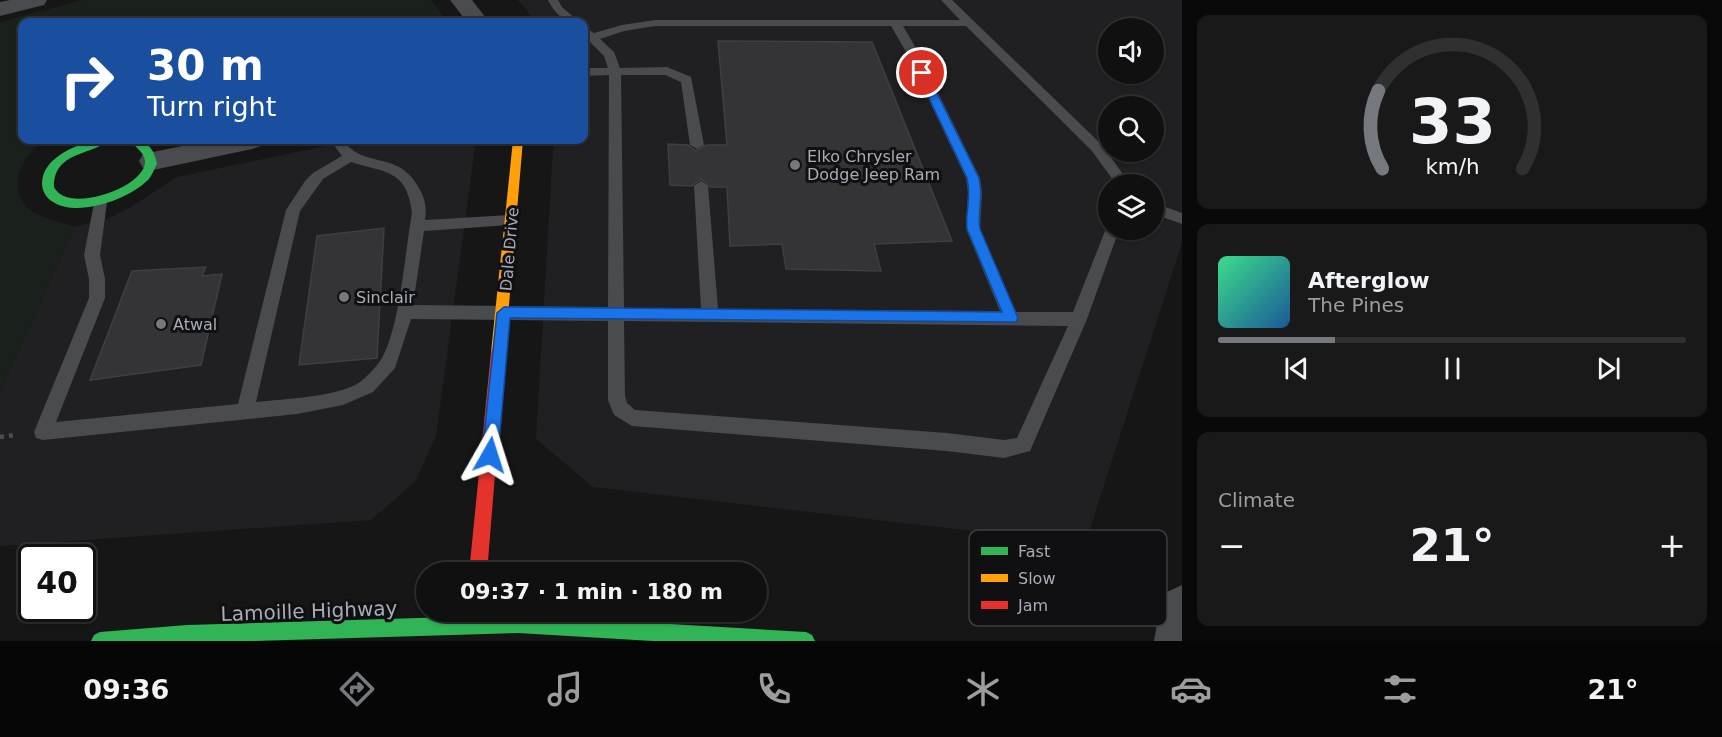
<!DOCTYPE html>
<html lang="en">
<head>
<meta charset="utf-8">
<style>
  :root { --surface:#101010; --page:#191919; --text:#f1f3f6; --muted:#9c9d9f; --line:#303030; --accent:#75787e }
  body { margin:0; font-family:"DejaVu Sans",sans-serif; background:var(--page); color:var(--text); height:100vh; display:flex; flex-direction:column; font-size:22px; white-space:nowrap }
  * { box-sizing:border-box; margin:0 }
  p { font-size:20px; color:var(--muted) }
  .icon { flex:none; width:33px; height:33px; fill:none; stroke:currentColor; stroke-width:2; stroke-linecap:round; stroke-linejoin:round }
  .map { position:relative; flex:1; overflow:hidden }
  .drawer { display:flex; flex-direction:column; gap:15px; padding:15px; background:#090909; width:540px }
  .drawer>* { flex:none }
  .top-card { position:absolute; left:18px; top:18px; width:570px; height:126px; border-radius:12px; box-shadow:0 2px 4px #0004,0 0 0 2px var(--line); background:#1a4fa0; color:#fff; overflow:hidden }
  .controls { position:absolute; left:1098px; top:18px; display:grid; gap:12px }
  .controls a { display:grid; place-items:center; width:66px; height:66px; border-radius:50%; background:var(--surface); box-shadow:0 2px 4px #0004,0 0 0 2px var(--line); font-size:30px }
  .speed { position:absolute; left:18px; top:544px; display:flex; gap:12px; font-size:30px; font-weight:700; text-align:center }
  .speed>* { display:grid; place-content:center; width:78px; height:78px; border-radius:50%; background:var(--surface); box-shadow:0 2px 4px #0004,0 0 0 2px var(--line); line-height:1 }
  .speed .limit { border:3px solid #111; border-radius:9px; background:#fff; color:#111 }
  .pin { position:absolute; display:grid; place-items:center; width:51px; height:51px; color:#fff; margin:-26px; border:3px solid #fff; border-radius:50%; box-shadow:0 2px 6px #0007 }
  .me { position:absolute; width:66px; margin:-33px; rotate:6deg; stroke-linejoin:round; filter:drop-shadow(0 0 4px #0008) }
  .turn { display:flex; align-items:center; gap:21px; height:126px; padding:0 30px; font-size:27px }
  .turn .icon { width:78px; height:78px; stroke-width:2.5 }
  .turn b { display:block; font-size:42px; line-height:51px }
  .big { font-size:45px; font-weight:600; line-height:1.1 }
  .drawer .widget { flex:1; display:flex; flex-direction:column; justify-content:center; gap:9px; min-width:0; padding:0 21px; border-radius:12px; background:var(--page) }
  .drawer .dial { align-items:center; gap:0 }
  .dial svg { height:156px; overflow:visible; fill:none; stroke:var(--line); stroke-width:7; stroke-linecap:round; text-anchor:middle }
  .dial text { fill:var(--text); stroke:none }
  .song { display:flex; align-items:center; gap:18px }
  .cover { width:72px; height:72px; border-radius:9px; background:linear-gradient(135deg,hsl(150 70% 55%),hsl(210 70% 35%)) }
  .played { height:6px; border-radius:3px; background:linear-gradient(90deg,var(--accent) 25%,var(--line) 25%) }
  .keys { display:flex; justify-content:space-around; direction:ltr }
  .heat { display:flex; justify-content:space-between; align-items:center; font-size:33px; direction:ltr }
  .trip { position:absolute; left:416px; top:562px; width:351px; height:60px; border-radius:30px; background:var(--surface); box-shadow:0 2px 4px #0004,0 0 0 2px var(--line); font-weight:600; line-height:60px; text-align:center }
  .dock { display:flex; height:96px; justify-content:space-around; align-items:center; background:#060606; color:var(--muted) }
  .dock .icon { width:42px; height:42px }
  .dock .current { color:var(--accent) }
  .dock b { font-size:27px; color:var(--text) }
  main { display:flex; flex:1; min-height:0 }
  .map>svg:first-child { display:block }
  .built { fill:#202023; fill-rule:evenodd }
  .green { fill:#1a201b }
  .building { fill:#343436; stroke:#3e3f42; stroke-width:1.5 }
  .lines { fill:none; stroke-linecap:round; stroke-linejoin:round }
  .path { stroke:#4c4d50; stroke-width:4.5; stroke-dasharray:4 5; stroke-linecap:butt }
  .lane { fill:#4a4b4e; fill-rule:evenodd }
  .street { fill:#4a4b4e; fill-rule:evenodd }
  .fast { fill:#30b455; fill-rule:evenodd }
  .slow { fill:#ff9f0a; fill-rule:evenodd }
  .jam { fill:#e5322d; fill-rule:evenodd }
  .route { fill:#1a73e8; stroke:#114b97; stroke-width:1.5 }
  .poi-dot { fill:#75787e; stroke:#101012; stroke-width:2 }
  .labels { text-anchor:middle; stroke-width:6; stroke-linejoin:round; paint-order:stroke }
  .poi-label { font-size:16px; fill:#a8acb6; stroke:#101012; text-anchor:start }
  .street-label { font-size:16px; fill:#a8acb6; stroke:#101012 }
  .near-street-label { font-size:20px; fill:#a8acb6; stroke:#101012 }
  .key { fill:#101012; stroke:#3e3f43; stroke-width:1.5 }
  .key-label { font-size:16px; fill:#a8acb6 }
</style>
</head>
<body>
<main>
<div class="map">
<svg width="1182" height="641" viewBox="0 0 1182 641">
  <rect width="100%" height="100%" fill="#161616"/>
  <g class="built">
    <path d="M 518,0 L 1182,0 L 1182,243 L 1085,544 L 593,487 L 536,439 L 553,149 L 555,140 L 584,140 L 584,96 L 588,92 L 584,85 L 584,22 L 536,22 ZM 1108,28 L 1154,28 L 1154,74 L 1108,74 ZM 1108,106 L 1154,106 L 1154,152 L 1108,152 ZM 1108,184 L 1154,184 L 1154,230 L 1108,230 Z"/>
    <polygon points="354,140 476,140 436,436 415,482 371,520 0,546 0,392 75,227 109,218 131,207 177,177"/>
  </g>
  <path class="green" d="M 83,0 L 431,0 L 447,22 L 22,22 L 22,140 L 47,140 C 22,154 5,187 30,210 C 38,217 65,223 75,227 L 0,392 L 0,22 Z"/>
  <g class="building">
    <polygon points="718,41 872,42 952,241 874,244 881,271 786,269 782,244 730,246 727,187 710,187 701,179 692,186 670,185 668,144 688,145 696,151 706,145 727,145"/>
    <polygon points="384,228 377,358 299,365 317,236"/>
    <polygon points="206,267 202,276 222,274 201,365 90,380 132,271"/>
  </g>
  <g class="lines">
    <polyline class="path" points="0,437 15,435"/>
    <g class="lane">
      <path d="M 548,0 L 558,0 L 562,7 L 579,22 C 563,22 555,14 548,0 Z"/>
      <path d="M 941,0 L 952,0 L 1102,145 L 1130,184 L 1116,184 L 1092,151 L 966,26 L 903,26 L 917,50 L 980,178 L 982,192 L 980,229 L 1016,312 L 1073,312 L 1107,226 L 1108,226 L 1108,230 L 1119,230 L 1087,319 L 1030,451 L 1004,458 L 947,451 L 632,426 L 614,415 L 608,400 L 608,321 L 411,319 L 395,368 L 373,392 L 343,405 L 297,414 L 43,440 L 36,438 L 34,432 L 89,298 L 89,279 L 84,255 L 95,198 L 105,198 L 107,202 L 100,255 L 105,279 L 105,298 L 56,422 L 238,404 L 286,210 L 305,181 L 313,173 L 342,156 L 330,140 L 343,140 C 364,170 398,149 419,188 C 425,198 427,209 425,220 L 511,215 L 518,220 L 511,225 L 424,231 L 413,305 L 608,307 L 609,75 L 584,76 L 584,68 L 608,68 L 604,56 L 584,36 L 584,27 L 594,33 L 622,25 L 655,20 L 960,20 ZM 655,26 L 891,26 L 905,50 L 966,178 L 968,192 L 966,229 L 1000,311 L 718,309 L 708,186 L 701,181 L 694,186 L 701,308 L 624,308 L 621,75 L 665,75 L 681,82 L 690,145 L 697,149 L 704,145 L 691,77 L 667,67 L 620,68 L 614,52 L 600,39 L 624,31 ZM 351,162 C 385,173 407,169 412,213 C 405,252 400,326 382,358 C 378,365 367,377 360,382 C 338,397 284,399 256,402 L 300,211 L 323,179 ZM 624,321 L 1068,326 L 1017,438 L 1004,440 L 947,433 L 635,410 L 627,403 L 625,396 Z"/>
      <polygon points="1154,203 1182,213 1182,224 1154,214"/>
    </g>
    <g class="street">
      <polygon points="10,0 47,0 44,5 0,16 0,2"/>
      <polygon points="450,0 472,0 489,22 467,22"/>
      <polygon points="212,140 265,140 261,146 252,149 153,170 143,168 139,161 143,154"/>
      <polygon points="1182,585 1182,641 1154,641 1160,607 1167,592"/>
    </g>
    <g class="fast">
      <path d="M 92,140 L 109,140 C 91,156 54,151 54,187 C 67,215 147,187 145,161 C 144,151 134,147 130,140 C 147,140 154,148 157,164 C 154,169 152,176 148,180 C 129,199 78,218 53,202 C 46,198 42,191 42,183 C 43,158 73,147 92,140 Z"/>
      <polygon points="518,615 806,632 812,635 815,641 653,641 518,633 253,641 91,641 94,635 100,632 187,625"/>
    </g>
    <polygon class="slow" points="513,140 523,140 505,352 503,356 498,358 493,356 491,352"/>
    <polygon class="jam" points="498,346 503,348 505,352 487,573 469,573 491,352 493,348"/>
  </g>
  <path class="route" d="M 922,70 L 927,73 L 979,178 C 984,199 977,209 980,229 L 1018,318 L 1016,322 L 510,318 L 498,455 L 495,460 L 490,462 L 484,460 L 482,455 L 497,313 L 504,307 L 1002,312 L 967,229 C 965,209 972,200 967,178 L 917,73 Z"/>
  <g class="poi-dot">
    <circle cx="795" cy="165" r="6"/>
    <circle cx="344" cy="297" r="6"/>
    <circle cx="161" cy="324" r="6"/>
  </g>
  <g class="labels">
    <g class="poi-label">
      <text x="807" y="162">Elko Chrysler<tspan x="807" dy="18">Dodge Jeep Ram</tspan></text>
      <text x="356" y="303">Sinclair</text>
      <text x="173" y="330">Atwal</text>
    </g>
    <g class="street-label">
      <text transform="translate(509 249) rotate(-85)" y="6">Dale Drive</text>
    </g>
    <g class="near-street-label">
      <text transform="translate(309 611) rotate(-2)" y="7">Lamoille Highway</text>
    </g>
  </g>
  <rect x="969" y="530" width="198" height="96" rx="9" class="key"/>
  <rect x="981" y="547" width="27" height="8" fill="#30b455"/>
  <rect x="981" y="574" width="27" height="8" fill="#ff9f0a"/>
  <rect x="981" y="601" width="27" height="8" fill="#e5322d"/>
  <g class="key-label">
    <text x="1018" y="557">Fast</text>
    <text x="1018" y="584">Slow</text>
    <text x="1018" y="611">Jam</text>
  </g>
</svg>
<div class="controls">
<a><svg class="icon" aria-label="sound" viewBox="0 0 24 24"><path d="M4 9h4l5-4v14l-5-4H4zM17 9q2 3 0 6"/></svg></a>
<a><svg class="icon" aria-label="search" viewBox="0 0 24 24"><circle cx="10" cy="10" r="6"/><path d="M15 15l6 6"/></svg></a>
<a><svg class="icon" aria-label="layers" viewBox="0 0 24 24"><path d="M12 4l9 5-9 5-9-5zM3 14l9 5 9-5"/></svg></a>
</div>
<div class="speed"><div class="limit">40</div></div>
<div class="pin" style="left:922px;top:73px;background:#d93025"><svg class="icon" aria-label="arrive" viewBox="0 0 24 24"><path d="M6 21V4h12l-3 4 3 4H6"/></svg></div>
<svg class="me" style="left:490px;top:455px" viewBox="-20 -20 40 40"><path d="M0-17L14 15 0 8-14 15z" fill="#1a73e8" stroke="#fff" stroke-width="4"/></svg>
<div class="trip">09:37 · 1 min · 180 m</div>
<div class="top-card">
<div class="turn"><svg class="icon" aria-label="right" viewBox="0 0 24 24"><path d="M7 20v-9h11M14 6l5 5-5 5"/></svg><div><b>30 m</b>Turn right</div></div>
</div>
</div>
<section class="drawer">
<div class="widget dial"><svg viewBox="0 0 100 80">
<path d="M14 69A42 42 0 1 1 86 69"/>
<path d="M14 69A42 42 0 0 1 12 29" stroke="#75787e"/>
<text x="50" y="56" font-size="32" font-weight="700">33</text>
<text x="50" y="72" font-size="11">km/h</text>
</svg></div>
<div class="widget">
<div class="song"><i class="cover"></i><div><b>Afterglow</b><p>The Pines</p></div></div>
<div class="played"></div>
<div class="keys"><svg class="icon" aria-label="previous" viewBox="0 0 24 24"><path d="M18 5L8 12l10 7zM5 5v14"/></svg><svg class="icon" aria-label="pause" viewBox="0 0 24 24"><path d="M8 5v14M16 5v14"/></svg><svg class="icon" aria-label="next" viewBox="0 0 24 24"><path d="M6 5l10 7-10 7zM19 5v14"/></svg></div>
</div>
<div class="widget"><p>Climate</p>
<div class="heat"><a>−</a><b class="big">21°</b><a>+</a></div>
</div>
</section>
</main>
<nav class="dock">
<b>09:36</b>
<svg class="icon current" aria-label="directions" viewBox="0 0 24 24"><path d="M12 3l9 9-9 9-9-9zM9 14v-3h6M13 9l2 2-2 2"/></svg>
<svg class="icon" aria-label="music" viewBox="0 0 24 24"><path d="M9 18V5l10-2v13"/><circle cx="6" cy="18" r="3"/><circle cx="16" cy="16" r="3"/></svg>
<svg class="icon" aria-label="phone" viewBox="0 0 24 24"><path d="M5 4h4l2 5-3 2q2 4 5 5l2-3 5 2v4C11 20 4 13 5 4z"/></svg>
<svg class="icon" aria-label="climate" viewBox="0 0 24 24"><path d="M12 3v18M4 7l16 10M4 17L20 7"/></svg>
<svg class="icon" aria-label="car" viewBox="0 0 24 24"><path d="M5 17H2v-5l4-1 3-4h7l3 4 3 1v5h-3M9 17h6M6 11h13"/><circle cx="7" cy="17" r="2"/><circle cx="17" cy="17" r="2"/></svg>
<svg class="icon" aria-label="filters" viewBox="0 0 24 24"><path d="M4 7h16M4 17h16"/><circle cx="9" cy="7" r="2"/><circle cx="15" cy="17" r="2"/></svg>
<b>21°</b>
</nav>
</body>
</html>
